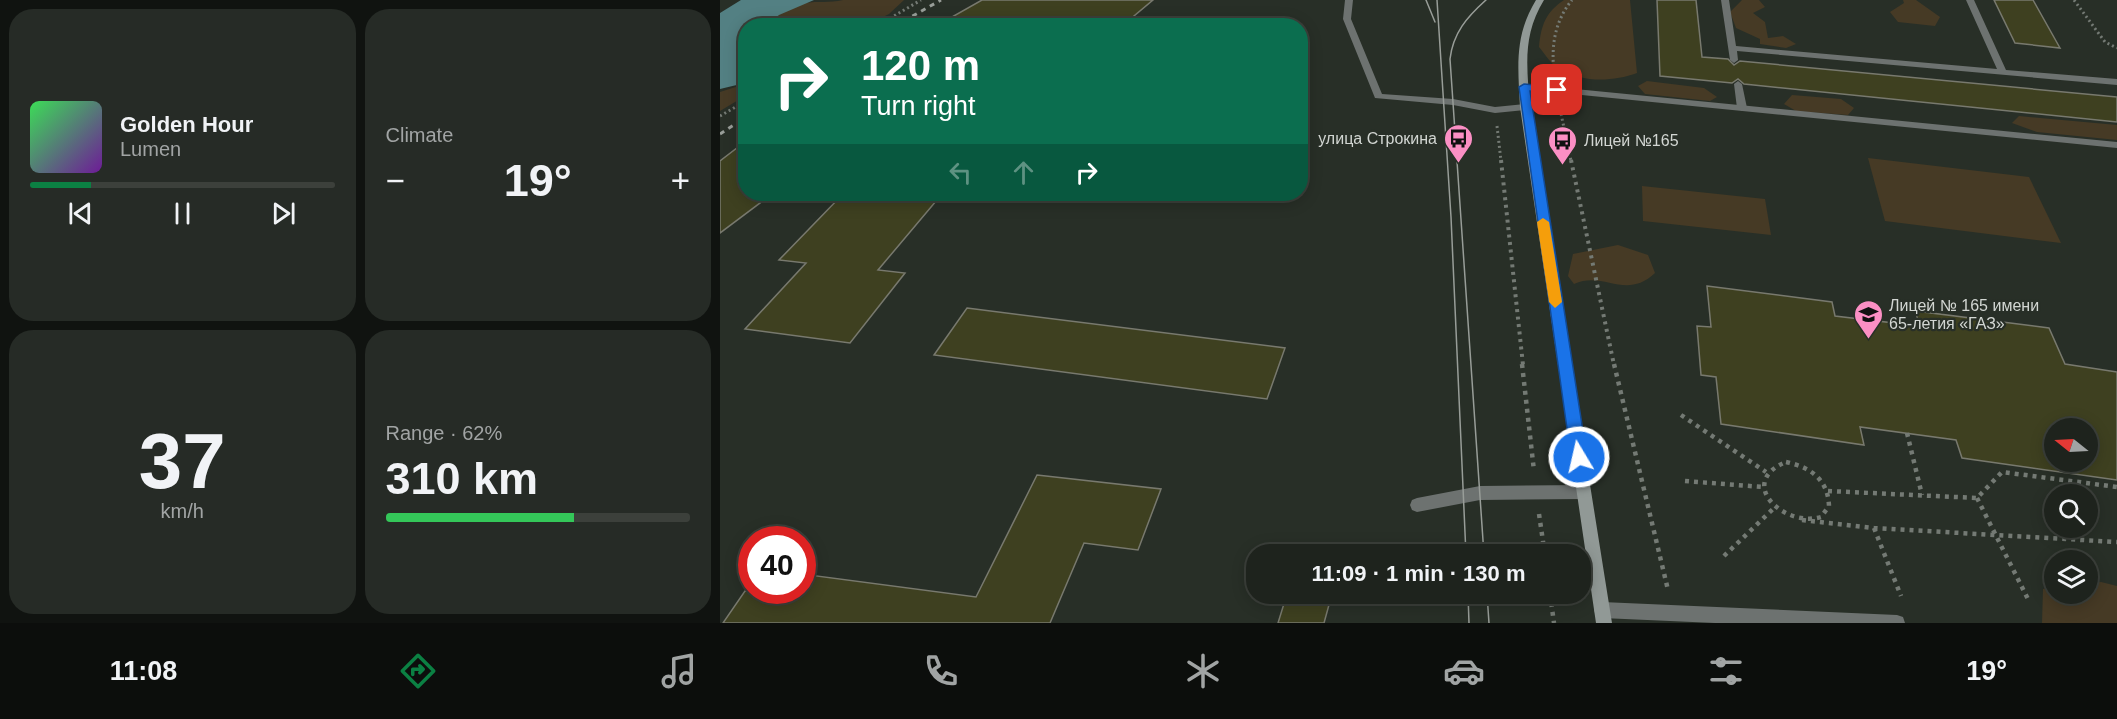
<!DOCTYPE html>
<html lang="en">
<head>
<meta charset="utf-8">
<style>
  :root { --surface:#1e231d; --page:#262b26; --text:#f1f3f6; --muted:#a1a4a4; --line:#3c403b; --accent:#0b8043 }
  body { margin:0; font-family:Arial,sans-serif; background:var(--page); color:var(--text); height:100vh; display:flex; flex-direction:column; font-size:22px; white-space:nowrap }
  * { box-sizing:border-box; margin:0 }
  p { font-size:20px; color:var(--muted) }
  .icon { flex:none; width:33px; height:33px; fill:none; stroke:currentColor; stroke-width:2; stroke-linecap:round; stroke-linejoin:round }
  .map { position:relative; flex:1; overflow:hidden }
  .side { display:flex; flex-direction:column; gap:9px; padding:9px; background:#101310; width:720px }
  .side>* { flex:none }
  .banner { position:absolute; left:18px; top:18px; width:570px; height:183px; border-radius:24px; box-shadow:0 3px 15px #0003,0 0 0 2px var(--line); background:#0b6e4f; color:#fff; overflow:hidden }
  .needle { width:39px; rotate:288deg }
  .fabs { position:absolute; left:1324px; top:418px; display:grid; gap:12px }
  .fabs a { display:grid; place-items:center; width:54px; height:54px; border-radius:50%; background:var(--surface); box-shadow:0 3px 15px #0003,0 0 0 2px var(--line); font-size:30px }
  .speed { position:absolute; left:18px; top:526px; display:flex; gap:12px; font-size:30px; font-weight:700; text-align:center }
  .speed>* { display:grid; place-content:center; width:78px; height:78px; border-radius:50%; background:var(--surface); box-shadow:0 3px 15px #0003,0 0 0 2px var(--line); line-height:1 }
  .speed .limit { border:9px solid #d22; background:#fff; color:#111 }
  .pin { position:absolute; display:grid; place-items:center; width:51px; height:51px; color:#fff; margin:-26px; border-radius:12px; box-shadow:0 3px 9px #0006 }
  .me { position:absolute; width:66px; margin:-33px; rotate:351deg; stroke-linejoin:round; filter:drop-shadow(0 0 4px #0008) }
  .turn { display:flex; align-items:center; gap:21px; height:126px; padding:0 24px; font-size:27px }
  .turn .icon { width:78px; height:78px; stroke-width:2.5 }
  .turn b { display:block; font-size:42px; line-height:51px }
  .lanes { display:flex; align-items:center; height:57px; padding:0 24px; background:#0003; justify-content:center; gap:30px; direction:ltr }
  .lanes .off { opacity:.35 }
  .big { font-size:45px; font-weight:700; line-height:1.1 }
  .side .tile { flex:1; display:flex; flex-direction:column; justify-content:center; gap:9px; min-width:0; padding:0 21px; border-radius:24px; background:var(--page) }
  .side .dial { align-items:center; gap:0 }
  .dial b { font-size:78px; line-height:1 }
  .song { display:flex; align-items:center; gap:18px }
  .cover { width:72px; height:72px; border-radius:9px; background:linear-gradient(135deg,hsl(130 70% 55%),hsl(280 70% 35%)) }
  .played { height:6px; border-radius:3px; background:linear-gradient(90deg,var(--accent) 20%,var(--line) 20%) }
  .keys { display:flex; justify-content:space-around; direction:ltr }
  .heat { display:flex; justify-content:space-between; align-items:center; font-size:33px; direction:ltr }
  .charge { height:9px; border-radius:4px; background:linear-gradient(90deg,#34c759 62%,var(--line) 0) }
  .side .tiles { flex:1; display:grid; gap:9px; grid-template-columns:repeat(2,1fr) }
  .trip { position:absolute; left:526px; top:544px; width:345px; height:60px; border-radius:24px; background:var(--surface); box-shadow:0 3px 15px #0003,0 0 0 2px var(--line); font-weight:700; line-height:60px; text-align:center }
  .tabs { display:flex; height:96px; justify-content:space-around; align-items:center; background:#0c0e0c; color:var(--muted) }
  .tabs .icon { width:42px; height:42px }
  .tabs .current { color:var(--accent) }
  .tabs b { font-size:27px; color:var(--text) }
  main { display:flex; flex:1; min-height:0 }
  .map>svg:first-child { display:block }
  .green { fill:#463a25 }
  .water { fill:#538083 }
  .building { fill:#3e4020; stroke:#78796e; stroke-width:1.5; fill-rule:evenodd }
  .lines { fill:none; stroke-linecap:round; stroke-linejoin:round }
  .path-far2 { stroke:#747a74; stroke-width:3; stroke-dasharray:2 3; stroke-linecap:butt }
  .path-far1 { stroke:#747a74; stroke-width:4; stroke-dasharray:3 4.5; stroke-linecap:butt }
  .path { stroke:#747a74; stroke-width:4.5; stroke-dasharray:4 5; stroke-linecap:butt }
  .lane { fill:#6d7270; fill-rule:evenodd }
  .street { fill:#6d7270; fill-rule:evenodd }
  .secondary { fill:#919996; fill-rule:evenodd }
  .tram { stroke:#989d98; stroke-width:1.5 }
  .rail { stroke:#989d98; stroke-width:3; stroke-dasharray:5 5; stroke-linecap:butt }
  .route { fill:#1a73e8; stroke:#114b97; stroke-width:1.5 }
  .slow { fill:#f59e0b }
  .labels { text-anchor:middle; stroke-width:4.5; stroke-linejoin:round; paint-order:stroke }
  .poi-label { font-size:16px; fill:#d2d6d2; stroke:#282f27; text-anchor:start }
</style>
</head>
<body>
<main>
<section class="side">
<div class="tiles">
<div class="tile">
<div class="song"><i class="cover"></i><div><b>Golden Hour</b><p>Lumen</p></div></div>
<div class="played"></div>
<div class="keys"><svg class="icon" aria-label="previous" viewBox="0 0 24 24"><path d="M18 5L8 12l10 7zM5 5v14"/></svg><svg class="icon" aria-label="pause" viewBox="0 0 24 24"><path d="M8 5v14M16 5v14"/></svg><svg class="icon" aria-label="next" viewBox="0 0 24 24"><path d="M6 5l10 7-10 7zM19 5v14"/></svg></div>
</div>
<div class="tile"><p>Climate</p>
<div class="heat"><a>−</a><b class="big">19°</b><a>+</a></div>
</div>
<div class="tile dial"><b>37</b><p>km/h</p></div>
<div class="tile"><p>Range · 62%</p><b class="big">310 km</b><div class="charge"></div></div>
</div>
</section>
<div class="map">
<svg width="1397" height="623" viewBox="0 0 1397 623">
  <rect width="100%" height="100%" fill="#282f27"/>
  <g class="green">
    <path d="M 123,0 L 184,0 L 169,14 L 147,25 L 43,26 C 53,16 70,5 85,3 C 98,1 109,3 123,0 Z"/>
    <path d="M 844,0 L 910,0 L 917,73 C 892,82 862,83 838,68 C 831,64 825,54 819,47 C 821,25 826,12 844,0 Z"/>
    <polygon points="1022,0 1039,0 1045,7 1033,13 1045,22 1048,38 1063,36 1076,44 1066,48 1040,44 1040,39 1016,28 1010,12"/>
    <polygon points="1183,0 1196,0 1220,17 1215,26 1178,22 1170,12 1184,3"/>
    <polygon points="927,81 984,88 997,97 990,101 925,94 918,86"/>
    <polygon points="25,84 25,96 0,111 0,92"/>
    <polygon points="1072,95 1121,99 1134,108 1128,115 1076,111 1064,104"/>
    <polygon points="1299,116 1397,125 1397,140 1317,132 1292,123"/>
    <polygon points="1148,158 1309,177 1341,243 1165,221"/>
    <polygon points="922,186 1045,199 1051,235 923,221"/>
    <path d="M 898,245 L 928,255 L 935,273 C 905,301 884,270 854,284 L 848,276 L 853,254 Z"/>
    <polygon points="1381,582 1397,586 1397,623 1322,623 1323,589 1335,587 1335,594 1368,594 1368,583"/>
  </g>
  <polygon class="water" points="21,0 94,0 59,15 47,25 26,26 25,83 0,89 0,13"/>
  <g class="building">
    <polygon points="262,0 433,0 402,26 216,26"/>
    <polygon points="937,0 976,0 982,57 1008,59 1014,65 1020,61 1397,97 1397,122 1024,84 1018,79 1012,83 940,76"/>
    <polygon points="1274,0 1313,0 1340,48 1295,43"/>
    <polygon points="26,141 26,194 52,194 0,233 0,161"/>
    <polygon points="123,194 222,194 158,270 185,273 130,343 25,329 86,263 59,260"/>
    <path d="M 987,286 L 1112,302 L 1115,316 L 1200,326 L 1195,311 L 1329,328 L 1345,364 L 1397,372 L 1397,480 L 1242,458 L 1236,440 L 1140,427 L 1144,445 L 1001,424 L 996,377 L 981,375 L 977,326 L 991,327 ZM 1335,429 L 1368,429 L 1368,462 L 1335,462 Z"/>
    <polygon points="247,308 565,348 547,399 214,355"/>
    <polygon points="317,475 441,489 418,550 364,543 330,623 3,623 25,591 82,591 82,574 256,597"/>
    <polygon points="567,594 612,594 604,623 558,623"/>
  </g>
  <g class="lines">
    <g class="path-far2">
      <polyline points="1354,0 1385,42 1397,48"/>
      <polyline points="157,26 201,0"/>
      <path d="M 834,72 C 831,45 835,21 852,0"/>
      <polyline points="840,109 851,161"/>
      <polyline points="0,116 26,101"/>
      <polyline points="777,126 781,161"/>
    </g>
    <g class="path-far1">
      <polyline points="781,160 803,365"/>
      <polyline points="851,160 894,365"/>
    </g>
    <g class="path">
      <polyline points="802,364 814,471"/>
      <polyline points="894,364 948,590"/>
      <polyline points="961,415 1046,472"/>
      <polyline points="1187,433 1202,495"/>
      <path d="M 1066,462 C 1090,467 1108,479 1109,506 L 1101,517 C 1065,528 1015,483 1066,462 Z"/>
      <polyline points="965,481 1043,487"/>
      <polyline points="1108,491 1257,498 1282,472 1397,487"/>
      <polyline points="1257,498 1309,601"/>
      <polyline points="819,514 825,555"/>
      <polyline points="1082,520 1154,528 1397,542"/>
      <polyline points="1154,528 1181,596"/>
      <polyline points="1004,556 1055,507"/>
      <polyline points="830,594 834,623"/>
    </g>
    <g class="lane">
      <polygon points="625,0 633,0 631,19 662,94 733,99 775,107 805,104 810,107 805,110 775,113 733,105 655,98 623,19"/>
      <polygon points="1001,0 1009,0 1016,46 1277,69 1246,0 1254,0 1286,70 1397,79 1397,85 1017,51 1018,60 1014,63 1010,60"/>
      <polygon points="1018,81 1022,84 1027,108 1022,111 1017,108 1014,84"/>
      <polygon points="864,485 869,487 871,492 869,497 864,499 760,500 697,512 692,510 690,505 692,500 697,498 760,486"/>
      <polygon points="882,602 1177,615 1183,617 1185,623 995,623 882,618 876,616 874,610 876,604"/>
    </g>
    <polygon class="street" points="804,84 1397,142 1397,148 801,89 799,87"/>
    <path class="secondary" d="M 816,0 L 824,0 C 802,36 807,67 810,107 L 892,623 L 876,623 L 800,107 C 798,67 794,36 816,0 Z"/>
    <g class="tram">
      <polyline points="706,0 715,22"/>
      <polyline points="717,0 731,217 746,555"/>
      <path d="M 764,555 L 730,59 C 733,33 747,17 766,0"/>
      <polyline points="748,594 749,623"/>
      <polyline points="767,594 769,623"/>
    </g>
    <g class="rail">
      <polyline points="175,26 221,0"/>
      <polyline points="0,134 26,117"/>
    </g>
  </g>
  <polygon class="route" points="804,84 837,87 842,90 837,93 810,91 867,457 865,462 859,464 854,462 851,457 799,87"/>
  <polygon class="slow" points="823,218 829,222 842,302 835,308 829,302 817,222"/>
  <defs>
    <symbol id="bus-pin" viewBox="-11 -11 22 30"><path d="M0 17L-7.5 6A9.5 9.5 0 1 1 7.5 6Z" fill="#fb8fc4" stroke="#282f27"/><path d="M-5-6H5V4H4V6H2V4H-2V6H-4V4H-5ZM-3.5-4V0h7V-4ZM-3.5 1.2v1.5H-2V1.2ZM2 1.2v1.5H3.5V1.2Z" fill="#111"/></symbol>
    <symbol id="school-pin" viewBox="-11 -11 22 30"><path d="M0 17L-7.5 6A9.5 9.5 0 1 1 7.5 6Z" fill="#fb8fc4" stroke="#282f27"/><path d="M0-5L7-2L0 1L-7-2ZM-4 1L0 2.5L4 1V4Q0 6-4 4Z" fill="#111"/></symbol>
  </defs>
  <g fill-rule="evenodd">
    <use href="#bus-pin" x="722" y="122" width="33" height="45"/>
    <use href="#bus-pin" x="826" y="124" width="33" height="45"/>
    <use href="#school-pin" x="1132" y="298" width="33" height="45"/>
  </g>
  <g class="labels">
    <g class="poi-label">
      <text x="717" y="144" text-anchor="end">улица Строкина</text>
      <text x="864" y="146">Лицей №165</text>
      <text x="1169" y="311">Лицей № 165 имени<tspan x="1169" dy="18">65-летия «ГАЗ»</tspan></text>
    </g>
  </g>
</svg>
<div class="fabs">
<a><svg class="needle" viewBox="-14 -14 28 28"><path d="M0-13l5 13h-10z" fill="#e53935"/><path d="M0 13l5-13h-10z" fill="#a1a4a4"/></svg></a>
<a><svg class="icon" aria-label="search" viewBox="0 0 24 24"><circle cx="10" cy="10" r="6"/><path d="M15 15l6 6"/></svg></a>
<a><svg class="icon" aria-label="layers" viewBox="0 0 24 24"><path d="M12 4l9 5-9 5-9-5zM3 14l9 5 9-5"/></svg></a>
</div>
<div class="speed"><div class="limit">40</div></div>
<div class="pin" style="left:837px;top:90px;background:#d93025"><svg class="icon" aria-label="arrive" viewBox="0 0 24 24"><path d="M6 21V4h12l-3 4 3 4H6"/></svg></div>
<svg class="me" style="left:859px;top:457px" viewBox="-20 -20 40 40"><circle r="17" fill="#1a73e8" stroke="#fff" stroke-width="3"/><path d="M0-11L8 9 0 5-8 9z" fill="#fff"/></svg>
<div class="trip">11:09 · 1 min · 130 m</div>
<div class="banner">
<div class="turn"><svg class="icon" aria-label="right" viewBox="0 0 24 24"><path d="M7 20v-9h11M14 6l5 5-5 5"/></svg><div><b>120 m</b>Turn right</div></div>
<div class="lanes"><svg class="icon off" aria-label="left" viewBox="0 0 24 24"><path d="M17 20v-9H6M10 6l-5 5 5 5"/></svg><svg class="icon off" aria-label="ahead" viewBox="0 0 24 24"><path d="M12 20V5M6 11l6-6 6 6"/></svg><svg class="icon" aria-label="right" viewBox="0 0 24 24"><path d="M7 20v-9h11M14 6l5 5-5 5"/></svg></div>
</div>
</div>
</main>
<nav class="tabs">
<b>11:08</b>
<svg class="icon current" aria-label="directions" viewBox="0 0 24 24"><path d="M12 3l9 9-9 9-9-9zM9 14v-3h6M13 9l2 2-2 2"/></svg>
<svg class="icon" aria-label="music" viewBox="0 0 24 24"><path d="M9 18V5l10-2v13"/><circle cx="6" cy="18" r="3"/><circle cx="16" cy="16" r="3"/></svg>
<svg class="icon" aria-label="phone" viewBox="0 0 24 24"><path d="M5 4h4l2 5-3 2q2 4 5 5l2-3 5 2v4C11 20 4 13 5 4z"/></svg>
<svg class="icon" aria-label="climate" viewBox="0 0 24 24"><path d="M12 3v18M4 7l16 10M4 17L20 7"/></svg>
<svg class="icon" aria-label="car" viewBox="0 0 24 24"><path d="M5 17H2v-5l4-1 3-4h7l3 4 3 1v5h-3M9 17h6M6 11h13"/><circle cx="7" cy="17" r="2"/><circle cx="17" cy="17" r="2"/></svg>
<svg class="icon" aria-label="filters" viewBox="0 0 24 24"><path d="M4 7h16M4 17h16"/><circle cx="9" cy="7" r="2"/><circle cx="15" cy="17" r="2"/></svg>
<b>19°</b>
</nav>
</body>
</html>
